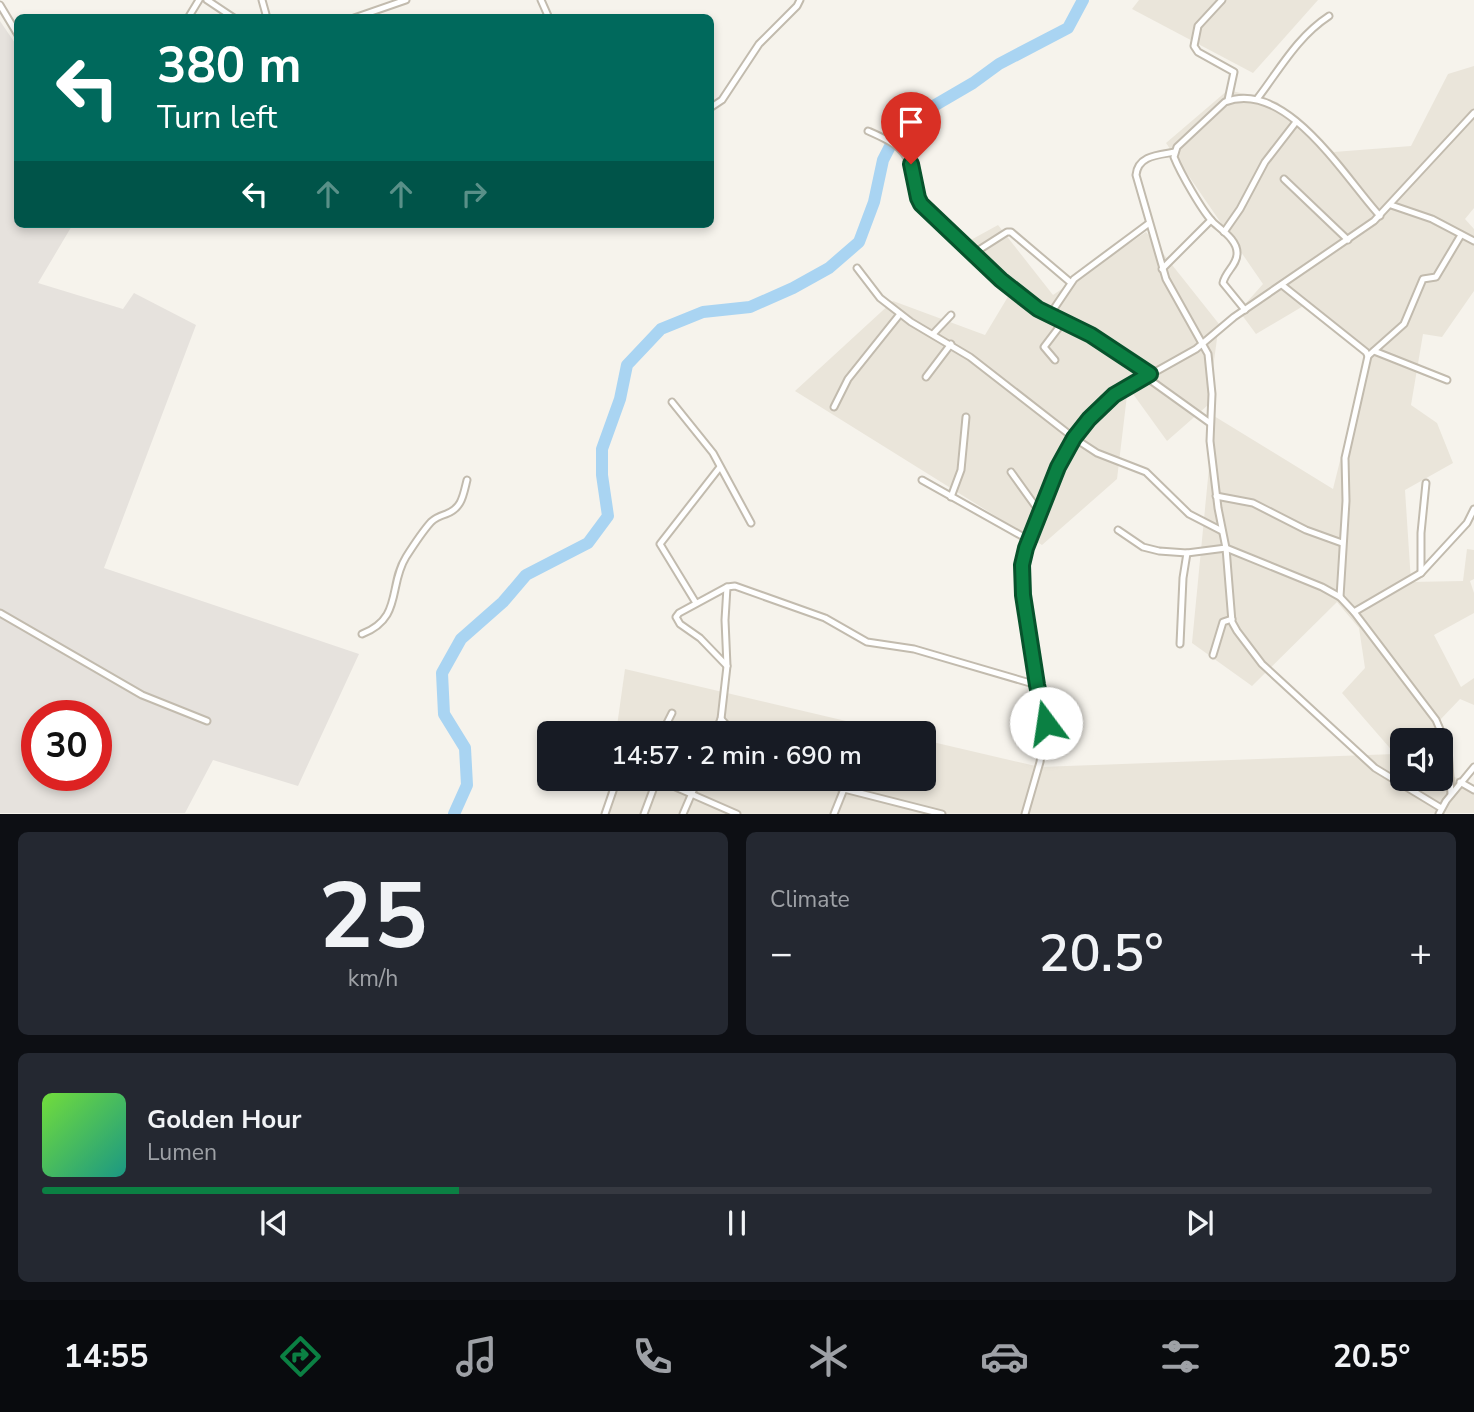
<!DOCTYPE html>
<html lang="en">
<head>
<meta charset="utf-8">
<style>
  :root { --surface:#171b24; --page:#242831; --text:#f1f3f6; --muted:#9ea1a6; --line:#363941; --accent:#0b8043 }
  body { margin:0; font-family:"Nunito Sans",sans-serif; background:var(--page); color:var(--text); height:100vh; display:flex; flex-direction:column; font-size:26px; white-space:nowrap }
  * { box-sizing:border-box; margin:0 }
  p { font-size:23px; color:var(--muted) }
  .icon { flex:none; width:38px; height:38px; fill:none; stroke:currentColor; stroke-width:2; stroke-linecap:round; stroke-linejoin:round }
  .map { position:relative; height:814px; overflow:hidden }
  .details { display:flex; flex-direction:column; gap:18px; padding:18px; background:#0d0f14; flex:1 }
  .details>* { flex:none }
  .hud { position:absolute; left:14px; top:14px; width:700px; height:214px; border-radius:10px; box-shadow:0 4px 10px #0003; background:#00695c; color:#fff; overflow:hidden }
  .fabs { position:absolute; left:1390px; top:728px; display:grid; gap:14px }
  .fabs a { display:grid; place-items:center; width:63px; height:63px; border-radius:10px; background:var(--surface); box-shadow:0 4px 10px #0003; font-size:35px }
  .speed { position:absolute; left:21px; top:700px; display:flex; gap:14px; font-size:35px; font-weight:700; text-align:center }
  .speed>* { display:grid; place-content:center; width:91px; height:91px; border-radius:50%; background:var(--surface); box-shadow:0 4px 10px #0003; line-height:1 }
  .speed .limit { border:10px solid #d22; background:#fff; color:#111 }
  .pin { position:absolute; display:grid; place-items:center; width:60px; height:60px; color:#fff; margin:-72px -30px; border-radius:50% 50% 50% 0; rotate:-45deg; box-shadow:0 0 7px #0007 }
  .pin .icon { rotate:45deg }
  .me { position:absolute; width:77px; margin:-38px; rotate:346deg; stroke-linejoin:round; filter:drop-shadow(0 0 5px #0008) }
  .turn { display:flex; align-items:center; gap:24px; height:147px; padding:0 28px; font-size:32px }
  .turn .icon { width:91px; height:91px; stroke-width:2.5 }
  .turn b { display:block; font-size:49px; line-height:60px }
  .lanes { display:flex; align-items:center; height:66px; padding:0 28px; background:#0003; justify-content:center; gap:35px; direction:ltr }
  .lanes .off { opacity:.35 }
  .big { font-size:52px; font-weight:600; line-height:1.1 }
  .details .tile { flex:1; display:flex; flex-direction:column; justify-content:center; gap:10px; min-width:0; padding:0 24px; border-radius:10px; background:var(--page) }
  .details .dial { align-items:center; gap:0 }
  .dial b { font-size:91px; line-height:1 }
  .song { display:flex; align-items:center; gap:21px }
  .cover { width:84px; height:84px; border-radius:10px; background:linear-gradient(135deg,hsl(100 70% 55%),hsl(170 70% 35%)) }
  .played { height:7px; border-radius:4px; background:linear-gradient(90deg,var(--accent) 30%,var(--line) 30%) }
  .keys { display:flex; justify-content:space-around; direction:ltr }
  .heat { display:flex; justify-content:space-between; align-items:center; font-size:38px; direction:ltr }
  .details .tiles { flex:1; display:grid; gap:18px; grid-template-columns:1fr 1fr }
  .tile:last-child { grid-column:span 2 }
  .trip { position:absolute; left:537px; top:721px; width:399px; height:70px; border-radius:10px; background:var(--surface); box-shadow:0 4px 10px #0003; font-weight:600; line-height:70px; text-align:center }
  .dock { display:flex; height:112px; justify-content:space-around; align-items:center; background:#090b0e; color:var(--muted) }
  .dock .icon { width:49px; height:49px }
  .dock .on { color:var(--accent) }
  .dock b { font-size:32px; color:var(--text) }
  .map>svg:first-child { display:block }
  .residential { fill:#eae5da; fill-rule:evenodd }
  .industrial { fill:#e6e2dd; fill-rule:evenodd }
  .lines { fill:none; stroke-linecap:round; stroke-linejoin:round }
  .river { stroke:#a9d4f2; stroke-width:12 }
  .street-casing { stroke:#c2bbae; stroke-width:9 }
  .street { stroke:#fff; stroke-width:5 }
  .route-casing { stroke:#07532c; stroke-width:18 }
  .route { stroke:#0b8043; stroke-width:12 }
</style>
</head>
<body>
<div class="map">
<svg width="1474" height="814" viewBox="0 0 1474 814">
  <rect width="100%" height="100%" fill="#f6f3ec"/>
  <g class="residential">
    <polygon points="1139,0 1318,0 1253,73 1132,9"/>
    <path d="M 1474,66 L 1474,208 L 1465,219 L 1474,229 L 1474,291 L 1442,337 L 1423,334 L 1411,405 L 1437,423 L 1453,463 L 1405,490 L 1411,582 L 1463,581 L 1467,549 L 1474,550 L 1474,579 L 1470,581 L 1474,593 L 1474,613 L 1434,635 L 1461,687 L 1474,678 L 1474,705 L 1460,699 L 1440,720 L 1445,773 L 1474,785 L 1474,813 L 605,814 L 609,779 L 924,779 L 924,740 L 1040,767 L 1395,754 L 1342,693 L 1365,668 L 1359,628 L 1337,602 L 1252,686 L 1192,643 L 1214,416 L 1333,489 L 1366,356 L 1305,305 L 1256,334 L 1239,311 L 1263,284 L 1166,143 L 1228,90 L 1277,102 L 1334,152 L 1411,146 L 1448,74 ZM 1402,740 L 1440,740 L 1440,779 L 1402,779 Z"/>
    <polygon points="998,225 1053,295 1146,232 1219,324 1208,405 1167,441 1128,387 1117,479 1042,545 795,391 893,301 985,335 1012,290 969,241"/>
    <polygon points="625,669 897,733 616,733"/>
  </g>
  <path class="industrial" d="M 0,21 L 17,46 L 18,224 L 73,224 L 38,283 L 123,309 L 134,293 L 196,325 L 104,568 L 359,654 L 298,786 L 213,760 L 185,813 L 0,813 ZM 37,716 L 96,716 L 96,775 L 37,775 Z"/>
  <g class="lines">
    <polyline class="river" points="454,814 467,785 465,748 444,714 442,673 461,639 503,602 526,575 588,543 608,516 602,475 602,449 620,399 627,365 661,329 703,312 750,307 793,288 829,268 859,242 874,202 883,160 901,125 973,83 999,64 1068,28 1083,0"/>
    <defs>
      <g id="street">
        <polyline points="207,0 234,18"/>
        <polyline points="262,0 267,18"/>
        <polyline points="541,0 549,18"/>
        <polyline points="1222,0 1198,26 1194,46 1198,52 1234,72 1228,100"/>
        <polyline points="0,5 18,35"/>
        <polyline points="188,18 199,0"/>
        <polyline points="354,18 406,0"/>
        <path d="M 1257,99 C 1280,69 1297,37 1329,16"/>
        <polyline points="710,108 722,100 759,44 797,6 800,0"/>
        <path d="M 868,131 C 893,142 908,148 914,177 C 915,186 916,196 921,204 L 1001,280 L 1038,309 L 1091,335 L 1150,374"/>
        <path d="M 1175,152 C 1159,155 1138,155 1136,175 L 1166,279 L 1208,354 L 1212,394 L 1210,441 L 1218,508 L 1226,548 L 1232,622 L 1237,631 L 1262,664 L 1375,768 L 1441,808"/>
        <polyline points="1284,179 1348,240"/>
        <polyline points="1391,205 1432,219 1474,241"/>
        <polyline points="1224,232 1240,209 1265,162 1296,122"/>
        <polyline points="974,253 1007,232 1011,232 1070,282"/>
        <polyline points="857,268 880,298 911,322 970,357 1074,438 1097,453 1146,472 1189,514 1222,531"/>
        <polyline points="1162,269 1211,220"/>
        <polyline points="1282,285 1366,352 1368,356 1345,458 1346,501 1340,597"/>
        <path d="M 1245,310 L 1223,283 C 1225,272 1237,265 1237,254 C 1238,241 1223,231 1214,223 C 1203,213 1180,172 1174,157 L 1177,147 L 1225,102 C 1286,78 1345,178 1380,216"/>
        <polyline points="1049,316 1074,279 1148,224"/>
        <polyline points="933,334 951,315"/>
        <polyline points="1374,351 1447,380"/>
        <polyline points="1368,356 1404,324 1423,279 1436,277 1461,235"/>
        <polyline points="1055,360 1044,347 1063,322"/>
        <polyline points="926,377 951,344"/>
        <polyline points="1146,377 1210,423"/>
        <polyline points="672,402 713,453 751,523"/>
        <polyline points="834,407 848,379 900,314"/>
        <polyline points="1011,472 1039,511"/>
        <polyline points="922,480 1029,540"/>
        <polyline points="1216,496 1253,503 1306,530 1342,543"/>
        <polyline points="951,497 961,470 966,417"/>
        <polyline points="1118,530 1143,547 1159,551 1187,553 1226,548 1322,587 1340,597 1354,612 1436,720 1448,748 1451,794"/>
        <polyline points="1421,573 1421,533 1426,483"/>
        <polyline points="696,603 660,544 720,467"/>
        <polyline points="1354,612 1421,573 1467,523 1474,509"/>
        <polyline points="0,613 142,695 207,721"/>
        <path d="M 362,634 C 403,618 388,586 406,557 C 413,546 422,532 431,522 C 435,518 440,516 446,514 C 462,508 463,496 467,480"/>
        <polyline points="1180,644 1183,578 1187,553"/>
        <polyline points="1213,655 1223,622 1232,619"/>
        <polyline points="727,666 700,638 680,624 676,617 679,613 727,587 735,586 825,618 867,642 914,649 1037,685"/>
        <polyline points="721,719 727,666 725,620 727,587"/>
        <polyline points="662,733 672,713"/>
        <polyline points="715,733 721,719 734,733"/>
        <polyline points="657,779 737,814"/>
        <polyline points="820,779 844,789 942,814"/>
        <polyline points="1460,782 1474,790"/>
        <polyline points="605,814 615,785 627,779"/>
        <polyline points="644,814 657,779"/>
        <polyline points="683,814 698,779"/>
        <polyline points="834,814 844,789"/>
        <polyline points="1025,814 1040,762 1046,723 1037,685 1023,595 1022,565 1039,511 1058,467 1074,438 1089,419 1114,395 1196,349 1234,317 1374,221 1474,113"/>
        <polyline points="1439,814 1446,801 1474,767"/>
      </g>
    </defs>
    <use href="#street" class="street-casing"/>
    <use href="#street" class="street"/>
  </g>
  <g class="lines">
    <defs>
      <polyline id="route" points="911,164 918,198 921,204 1001,280 1038,309 1091,335 1150,374 1114,395 1089,419 1074,438 1058,467 1026,548 1022,565 1023,595 1037,685 1046,723"/>
    </defs>
    <use href="#route" class="route-casing"/>
    <use href="#route" class="route"/>
  </g>
</svg>
<div class="fabs">
<a><svg class="icon" aria-label="sound" viewBox="0 0 24 24"><path d="M4 9h4l5-4v14l-5-4H4zM17 9q2 3 0 6"/></svg></a>
</div>
<div class="speed"><div class="limit">30</div></div>
<div class="pin" style="left:911px;top:164px;background:#d93025"><svg class="icon" aria-label="arrive" viewBox="0 0 24 24"><path d="M6 21V4h12l-3 4 3 4H6"/></svg></div>
<svg class="me" style="left:1046px;top:723px" viewBox="-20 -20 40 40"><circle r="19" fill="#fff"/><path d="M0-13L10 11 0 6-10 11z" fill="#0b8043"/></svg>
<div class="trip">14:57 · 2 min · 690 m</div>
<div class="hud">
<div class="turn"><svg class="icon" aria-label="left" viewBox="0 0 24 24"><path d="M17 20v-9H6M10 6l-5 5 5 5"/></svg><div><b>380 m</b>Turn left</div></div>
<div class="lanes"><svg class="icon" aria-label="left" viewBox="0 0 24 24"><path d="M17 20v-9H6M10 6l-5 5 5 5"/></svg><svg class="icon off" aria-label="ahead" viewBox="0 0 24 24"><path d="M12 20V5M6 11l6-6 6 6"/></svg><svg class="icon off" aria-label="ahead" viewBox="0 0 24 24"><path d="M12 20V5M6 11l6-6 6 6"/></svg><svg class="icon off" aria-label="right" viewBox="0 0 24 24"><path d="M7 20v-9h11M14 6l5 5-5 5"/></svg></div>
</div>
</div>
<section class="details">
<div class="tiles">
<div class="tile dial"><b>25</b><p>km/h</p></div>
<div class="tile"><p>Climate</p>
<div class="heat"><a>−</a><b class="big">20.5°</b><a>+</a></div>
</div>
<div class="tile">
<div class="song"><i class="cover"></i><div><b>Golden Hour</b><p>Lumen</p></div></div>
<div class="played"></div>
<div class="keys"><svg class="icon" aria-label="previous" viewBox="0 0 24 24"><path d="M18 5L8 12l10 7zM5 5v14"/></svg><svg class="icon" aria-label="pause" viewBox="0 0 24 24"><path d="M8 5v14M16 5v14"/></svg><svg class="icon" aria-label="next" viewBox="0 0 24 24"><path d="M6 5l10 7-10 7zM19 5v14"/></svg></div>
</div>
</div>
</section>
<nav class="dock">
<b>14:55</b>
<svg class="icon on" aria-label="directions" viewBox="0 0 24 24"><path d="M12 3l9 9-9 9-9-9zM9 14v-3h6M13 9l2 2-2 2"/></svg>
<svg class="icon" aria-label="music" viewBox="0 0 24 24"><path d="M9 18V5l10-2v13"/><circle cx="6" cy="18" r="3"/><circle cx="16" cy="16" r="3"/></svg>
<svg class="icon" aria-label="phone" viewBox="0 0 24 24"><path d="M5 4h4l2 5-3 2q2 4 5 5l2-3 5 2v4C11 20 4 13 5 4z"/></svg>
<svg class="icon" aria-label="climate" viewBox="0 0 24 24"><path d="M12 3v18M4 7l16 10M4 17L20 7"/></svg>
<svg class="icon" aria-label="car" viewBox="0 0 24 24"><path d="M5 17H2v-5l4-1 3-4h7l3 4 3 1v5h-3M9 17h6M6 11h13"/><circle cx="7" cy="17" r="2"/><circle cx="17" cy="17" r="2"/></svg>
<svg class="icon" aria-label="filters" viewBox="0 0 24 24"><path d="M4 7h16M4 17h16"/><circle cx="9" cy="7" r="2"/><circle cx="15" cy="17" r="2"/></svg>
<b>20.5°</b>
</nav>
</body>
</html>
